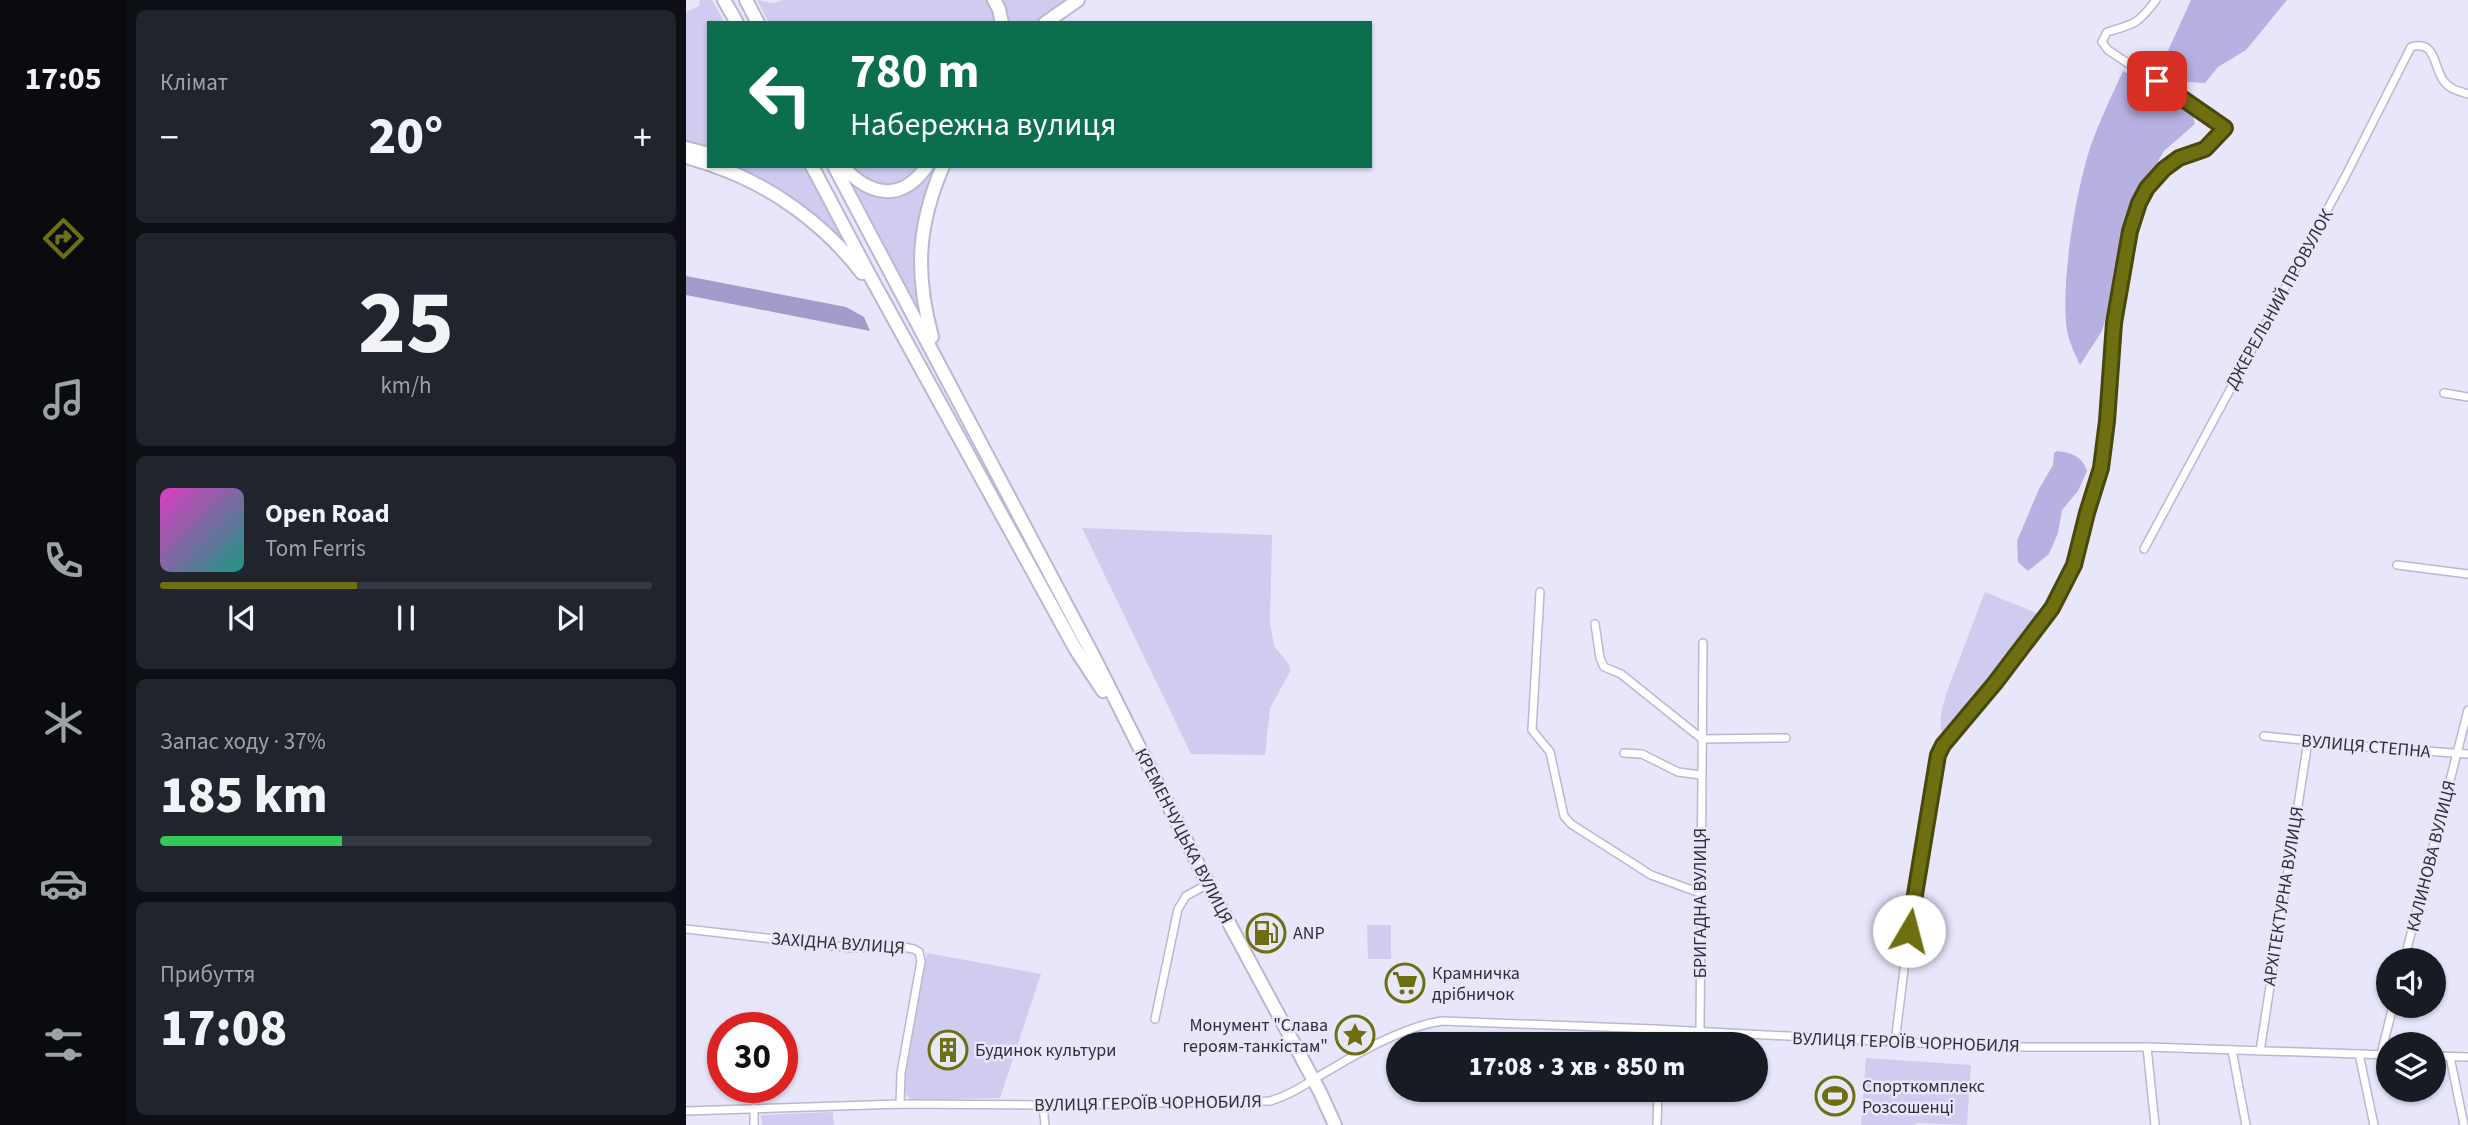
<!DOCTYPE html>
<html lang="uk">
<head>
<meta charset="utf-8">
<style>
  :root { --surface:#171b24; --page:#20242c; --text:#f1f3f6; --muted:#9ea1a6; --line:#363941; --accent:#6e6f11 }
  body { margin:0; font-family:"Source Sans 3",sans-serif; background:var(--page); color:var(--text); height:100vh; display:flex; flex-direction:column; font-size:26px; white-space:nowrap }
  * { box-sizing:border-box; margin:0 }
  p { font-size:23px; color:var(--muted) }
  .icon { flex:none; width:38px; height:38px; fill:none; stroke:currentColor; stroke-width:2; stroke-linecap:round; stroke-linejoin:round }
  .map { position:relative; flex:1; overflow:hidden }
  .sheet { display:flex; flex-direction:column; gap:10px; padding:10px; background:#0d0f14; width:560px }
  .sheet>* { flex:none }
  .top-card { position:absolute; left:21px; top:21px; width:665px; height:147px; border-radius:0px; box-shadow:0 2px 5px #0004; background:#0b6e4f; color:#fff; overflow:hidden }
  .tools { position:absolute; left:1690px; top:948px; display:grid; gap:14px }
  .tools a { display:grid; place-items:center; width:70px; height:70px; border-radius:50%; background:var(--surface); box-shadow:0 2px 5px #0004; font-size:35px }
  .speed { position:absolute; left:21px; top:1012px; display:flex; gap:14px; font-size:35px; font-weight:700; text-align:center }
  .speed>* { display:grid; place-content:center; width:91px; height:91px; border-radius:50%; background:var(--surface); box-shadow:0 2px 5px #0004; line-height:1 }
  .speed .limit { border:10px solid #d22; background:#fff; color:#111 }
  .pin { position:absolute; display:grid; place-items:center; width:60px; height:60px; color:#fff; margin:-30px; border-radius:14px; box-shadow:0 4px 10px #0006 }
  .me { position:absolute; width:77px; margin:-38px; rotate:8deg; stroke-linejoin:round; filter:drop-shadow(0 0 5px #0008) }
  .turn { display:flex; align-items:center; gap:24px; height:147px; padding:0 28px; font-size:32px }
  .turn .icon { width:91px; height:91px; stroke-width:2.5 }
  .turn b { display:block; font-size:49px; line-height:60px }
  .big { font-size:52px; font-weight:800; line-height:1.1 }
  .sheet .widget { flex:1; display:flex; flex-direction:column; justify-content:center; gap:10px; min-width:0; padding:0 24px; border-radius:10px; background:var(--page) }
  .sheet .dial { align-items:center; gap:0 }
  .dial b { font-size:91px; line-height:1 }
  .song { display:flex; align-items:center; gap:21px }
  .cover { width:84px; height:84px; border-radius:10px; background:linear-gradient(135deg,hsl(310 70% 55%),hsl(170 70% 35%)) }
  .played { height:7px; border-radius:4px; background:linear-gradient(90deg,var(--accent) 40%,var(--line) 40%) }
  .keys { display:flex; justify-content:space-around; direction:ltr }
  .heat { display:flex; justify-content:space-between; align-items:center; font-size:38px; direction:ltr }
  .charge { height:10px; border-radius:5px; background:linear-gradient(90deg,#34c759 37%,var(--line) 0) }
  .trip { position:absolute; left:700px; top:1032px; width:382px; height:70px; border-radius:35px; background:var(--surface); box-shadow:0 2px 5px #0004; font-weight:800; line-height:70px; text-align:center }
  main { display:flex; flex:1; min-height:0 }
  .menu { display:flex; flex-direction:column; width:126px; justify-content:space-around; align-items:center; background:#090b0e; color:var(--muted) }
  .menu .icon { width:49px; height:49px }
  .menu .active { color:var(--accent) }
  .menu b { font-size:32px; color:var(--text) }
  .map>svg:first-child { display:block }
  .green { fill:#d0ccef }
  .forest { fill:#a29ccb }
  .water { fill:#b7b1e1 }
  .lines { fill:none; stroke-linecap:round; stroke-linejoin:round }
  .minor-casing { stroke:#bab8d1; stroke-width:10 }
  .trunk-casing { stroke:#bab8d1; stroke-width:16 }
  .minor { stroke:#fff; stroke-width:7 }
  .trunk { stroke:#fff; stroke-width:12 }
  .route-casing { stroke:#48480b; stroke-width:18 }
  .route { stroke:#6e6f11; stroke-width:12 }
  .labels { text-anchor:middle; stroke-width:5; stroke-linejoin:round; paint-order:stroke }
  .street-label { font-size:18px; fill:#302f39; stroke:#e8e6fb }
  .poi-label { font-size:18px; fill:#302f39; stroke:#e8e6fb; text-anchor:start }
</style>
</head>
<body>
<main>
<nav class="menu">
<b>17:05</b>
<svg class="icon active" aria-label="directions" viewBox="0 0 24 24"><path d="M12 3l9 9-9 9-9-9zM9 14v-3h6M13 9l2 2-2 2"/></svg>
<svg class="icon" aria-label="music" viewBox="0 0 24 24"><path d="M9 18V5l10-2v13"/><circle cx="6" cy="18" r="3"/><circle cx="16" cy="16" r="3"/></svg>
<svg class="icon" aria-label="phone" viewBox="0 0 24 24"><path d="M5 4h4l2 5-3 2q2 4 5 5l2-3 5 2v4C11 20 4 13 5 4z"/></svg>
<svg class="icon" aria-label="climate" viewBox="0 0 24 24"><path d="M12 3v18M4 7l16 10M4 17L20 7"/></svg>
<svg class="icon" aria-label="car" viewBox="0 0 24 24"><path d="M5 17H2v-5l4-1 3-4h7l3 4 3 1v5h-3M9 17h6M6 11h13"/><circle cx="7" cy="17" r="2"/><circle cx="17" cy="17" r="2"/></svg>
<svg class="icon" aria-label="filters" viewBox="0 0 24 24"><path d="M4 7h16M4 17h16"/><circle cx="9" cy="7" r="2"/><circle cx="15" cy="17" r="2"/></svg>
</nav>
<section class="sheet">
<div class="widget"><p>Клімат</p>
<div class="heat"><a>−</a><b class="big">20°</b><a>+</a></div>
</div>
<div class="widget dial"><b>25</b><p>km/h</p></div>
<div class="widget">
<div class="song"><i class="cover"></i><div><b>Open Road</b><p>Tom Ferris</p></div></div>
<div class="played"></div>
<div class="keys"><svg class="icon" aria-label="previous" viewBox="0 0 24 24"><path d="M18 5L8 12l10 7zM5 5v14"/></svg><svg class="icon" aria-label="pause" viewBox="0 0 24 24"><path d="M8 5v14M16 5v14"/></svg><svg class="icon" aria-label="next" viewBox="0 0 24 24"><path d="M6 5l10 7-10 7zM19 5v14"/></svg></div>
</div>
<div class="widget"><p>Запас ходу · 37%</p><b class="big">185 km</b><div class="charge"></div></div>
<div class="widget"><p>Прибуття</p><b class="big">17:08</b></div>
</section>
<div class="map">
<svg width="1782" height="1125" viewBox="0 0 1782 1125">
  <rect width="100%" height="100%" fill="#e8e6fb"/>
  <g class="green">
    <polygon points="14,0 26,0 39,23 23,23 23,149 0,142 0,12 13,6"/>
    <polygon points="71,0 88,3 97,0 303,0 311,23 83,23"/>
    <polygon points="316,0 382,0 350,23 321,23"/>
    <polygon points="37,166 118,166 163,252 148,236"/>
    <polygon points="163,166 234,166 225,178 200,187 177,178"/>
    <path d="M 247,166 L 251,167 L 229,252 L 230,287 L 235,314 L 169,189 C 207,203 223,198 247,166 Z"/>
    <polygon points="396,528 586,535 584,623 588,646 603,664 604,672 584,708 579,755 505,754"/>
    <path d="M 1299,592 L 1353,614 L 1346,628 L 1270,725 L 1261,734 L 1257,734 C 1251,723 1257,707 1260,694 Z"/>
    <polygon points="681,925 705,925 705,959 682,959"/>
    <polygon points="241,953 355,974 314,1098 224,1100 217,1090"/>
    <polygon points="1180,1058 1285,1065 1281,1125 1230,1123 1230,1125 1175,1125"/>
    <polygon points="147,1112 148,1125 76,1125 75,1115"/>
  </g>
  <polygon class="forest" points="0,276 160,307 178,317 184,331 0,295"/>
  <g class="water">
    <polygon points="1505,0 1601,0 1560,50 1532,67 1519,83 1487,81 1481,53"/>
    <path d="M 1437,71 L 1506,112 L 1509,124 L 1478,151 L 1445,207 L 1434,245 L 1427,291 L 1416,331 L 1394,365 C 1389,354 1383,342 1381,330 C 1374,285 1390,189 1405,145 C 1414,120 1426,95 1437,71 Z"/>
    <path d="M 1371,451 C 1386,453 1396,456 1401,471 L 1392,491 L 1376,510 L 1372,533 L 1363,554 L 1342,571 L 1332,562 L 1331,541 L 1353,489 L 1367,465 L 1368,453 Z"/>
  </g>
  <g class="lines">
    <defs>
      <g id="minor">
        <polyline points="1758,393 1782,397"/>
        <path d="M 1458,549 L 1659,177 L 1725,47 C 1750,40 1747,65 1757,80 C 1763,89 1772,91 1782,94"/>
        <polyline points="1711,565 1782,574"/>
        <polyline points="854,592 846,730 864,752 878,816 885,824 965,875 1014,893"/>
        <polyline points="909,624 914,658 918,667 935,674 1016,739 1100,738"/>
        <polyline points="1578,736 1683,747 1782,754"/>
        <polyline points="938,753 956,754 992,772 1015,775"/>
        <polyline points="0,929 167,948 211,946 228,949 233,952 235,961 215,1073 214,1104"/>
        <polyline points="1718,961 1782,710"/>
        <polyline points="469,1019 492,909 500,896 522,884"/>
        <polyline points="968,1029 969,1045"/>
        <polyline points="1014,1032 1017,643"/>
        <path d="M 1209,1043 L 1225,912 L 1252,755 L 1257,745 L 1309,683 L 1366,608 L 1388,565 L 1400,513 L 1415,468 L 1421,421 L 1425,344 L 1434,281 L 1444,231 L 1453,203 L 1461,188 L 1477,169 L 1493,158 L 1519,149 L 1539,128 L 1422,50 L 1416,42 L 1421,32 C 1449,24 1452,24 1470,0"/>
        <polyline points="1461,1047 1469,1125"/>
        <polyline points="1546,1050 1560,1125"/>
        <polyline points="1574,1051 1622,741"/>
        <polyline points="1673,1054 1688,1125"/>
        <polyline points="1695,1054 1707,1006"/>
        <polyline points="1748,1056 1782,1057"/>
        <polyline points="1764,1057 1778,1125"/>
        <polyline points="357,1105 359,1125"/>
        <polyline points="68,1108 68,1125"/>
        <path d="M 0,1111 L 214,1104 L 357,1105 L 584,1101 C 606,1095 622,1082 642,1071 C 673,1052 720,1026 756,1021 L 968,1029 L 1308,1047 L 1461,1047 L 1703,1055"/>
        <polyline points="971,1125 972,1090"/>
      </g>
      <g id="trunk">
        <polyline points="38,0 51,23"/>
        <polyline points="60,0 72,23"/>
        <polyline points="308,0 313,9 316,23"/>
        <polyline points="359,23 392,0"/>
        <polyline points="0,148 23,154"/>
        <polyline points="0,157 23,164"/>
        <path d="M 28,166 C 87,186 139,225 176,273"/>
        <polyline points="126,166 183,274 390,650 417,691"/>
        <polyline points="148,166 409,659 522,884 634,1092 649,1125"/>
        <path d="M 156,166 C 184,196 215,203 241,166"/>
        <path d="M 246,337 C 229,274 231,226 257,166"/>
      </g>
    </defs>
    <use href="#minor" class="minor-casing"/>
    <use href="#trunk" class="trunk-casing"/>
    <use href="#minor" class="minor"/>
    <use href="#trunk" class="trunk"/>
  </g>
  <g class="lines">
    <defs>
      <polyline id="route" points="1223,931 1252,755 1257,745 1309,683 1366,608 1388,565 1401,513 1415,468 1421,421 1428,323 1444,231 1453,203 1461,188 1478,169 1493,158 1519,149 1539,128 1471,81"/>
    </defs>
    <use href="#route" class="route-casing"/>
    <use href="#route" class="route"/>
  </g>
  <defs>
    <symbol id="fuel-ring" viewBox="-11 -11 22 22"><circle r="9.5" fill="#e8e6fb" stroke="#6e6f11" stroke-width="1.5"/><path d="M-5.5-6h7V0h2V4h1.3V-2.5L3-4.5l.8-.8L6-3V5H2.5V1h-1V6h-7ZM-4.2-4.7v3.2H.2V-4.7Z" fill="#6e6f11"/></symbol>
    <symbol id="supermarket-ring" viewBox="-11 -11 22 22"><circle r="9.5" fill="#e8e6fb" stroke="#6e6f11" stroke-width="1.5"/><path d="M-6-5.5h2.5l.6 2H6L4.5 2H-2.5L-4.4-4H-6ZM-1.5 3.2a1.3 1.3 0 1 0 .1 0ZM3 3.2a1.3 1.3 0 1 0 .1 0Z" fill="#6e6f11"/></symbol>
    <symbol id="sight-ring" viewBox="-11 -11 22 22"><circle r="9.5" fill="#e8e6fb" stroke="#6e6f11" stroke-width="1.5"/><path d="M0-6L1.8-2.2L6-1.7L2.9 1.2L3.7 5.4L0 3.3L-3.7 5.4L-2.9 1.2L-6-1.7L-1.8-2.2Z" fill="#6e6f11"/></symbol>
    <symbol id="building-ring" viewBox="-11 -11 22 22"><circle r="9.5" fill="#e8e6fb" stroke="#6e6f11" stroke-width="1.5"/><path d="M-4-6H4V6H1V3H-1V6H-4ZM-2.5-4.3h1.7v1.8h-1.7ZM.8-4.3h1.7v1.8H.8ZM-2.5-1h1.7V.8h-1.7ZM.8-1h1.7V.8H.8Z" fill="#6e6f11"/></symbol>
    <symbol id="stadium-ring" viewBox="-11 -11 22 22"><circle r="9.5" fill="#e8e6fb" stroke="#6e6f11" stroke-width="1.5"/><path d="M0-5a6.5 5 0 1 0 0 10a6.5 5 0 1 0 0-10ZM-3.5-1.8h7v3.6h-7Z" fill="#6e6f11"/></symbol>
  </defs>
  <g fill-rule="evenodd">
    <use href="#fuel-ring" x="558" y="911" width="44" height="44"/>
    <use href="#supermarket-ring" x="697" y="961" width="44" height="44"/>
    <use href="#sight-ring" x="647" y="1013" width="44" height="44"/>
    <use href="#building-ring" x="240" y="1028" width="44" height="44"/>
    <use href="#stadium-ring" x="1127" y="1074" width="44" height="44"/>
  </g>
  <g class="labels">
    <g class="street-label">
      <text transform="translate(1593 299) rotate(-61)" y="6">ДЖЕРЕЛЬНИЙ ПРОВУЛОК</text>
      <text transform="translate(1680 746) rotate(5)" y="6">ВУЛИЦЯ СТЕПНА</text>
      <text transform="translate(498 836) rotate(63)" y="6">КРЕМЕНЧУЦЬКА ВУЛИЦЯ</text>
      <text transform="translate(1745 856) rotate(-76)" y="6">КАЛИНОВА ВУЛИЦЯ</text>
      <text transform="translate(1597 896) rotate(-81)" y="6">АРХІТЕКТУРНА ВУЛИЦЯ</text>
      <text transform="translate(1014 903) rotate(-90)" y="6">БРИГАДНА ВУЛИЦЯ</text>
      <text transform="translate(152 943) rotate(4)" y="6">ЗАХІДНА ВУЛИЦЯ</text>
      <text transform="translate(1220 1042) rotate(2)" y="6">ВУЛИЦЯ ГЕРОЇВ ЧОРНОБИЛЯ</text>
      <text transform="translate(462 1103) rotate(-1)" y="6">ВУЛИЦЯ ГЕРОЇВ ЧОРНОБИЛЯ</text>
    </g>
    <g class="poi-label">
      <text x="607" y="939">ANP</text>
      <text x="746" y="979">Крамничка<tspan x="746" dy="21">дрібничок</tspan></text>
      <text x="642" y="1031" text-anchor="end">Монумент "Слава<tspan x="642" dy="21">героям-танкістам"</tspan></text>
      <text x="289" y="1056">Будинок культури</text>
      <text x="1176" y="1092">Спорткомплекс<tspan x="1176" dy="21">Розсошенці</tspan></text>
    </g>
  </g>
</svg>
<div class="tools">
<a><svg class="icon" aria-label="sound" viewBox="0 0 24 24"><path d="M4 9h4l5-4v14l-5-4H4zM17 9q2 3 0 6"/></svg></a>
<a><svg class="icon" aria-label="layers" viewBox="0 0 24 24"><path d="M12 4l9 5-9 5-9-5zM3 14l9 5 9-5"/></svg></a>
</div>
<div class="speed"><div class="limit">30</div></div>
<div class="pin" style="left:1471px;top:81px;background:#d93025"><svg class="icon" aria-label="arrive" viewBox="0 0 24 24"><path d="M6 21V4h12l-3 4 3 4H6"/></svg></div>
<svg class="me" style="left:1223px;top:931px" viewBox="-20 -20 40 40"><circle r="19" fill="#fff"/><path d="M0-13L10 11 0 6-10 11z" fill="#6e6f11"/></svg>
<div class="trip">17:08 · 3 хв · 850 m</div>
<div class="top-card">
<div class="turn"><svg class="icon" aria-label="left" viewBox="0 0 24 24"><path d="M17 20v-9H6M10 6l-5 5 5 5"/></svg><div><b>780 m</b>Набережна вулиця</div></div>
</div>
</div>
</main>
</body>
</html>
